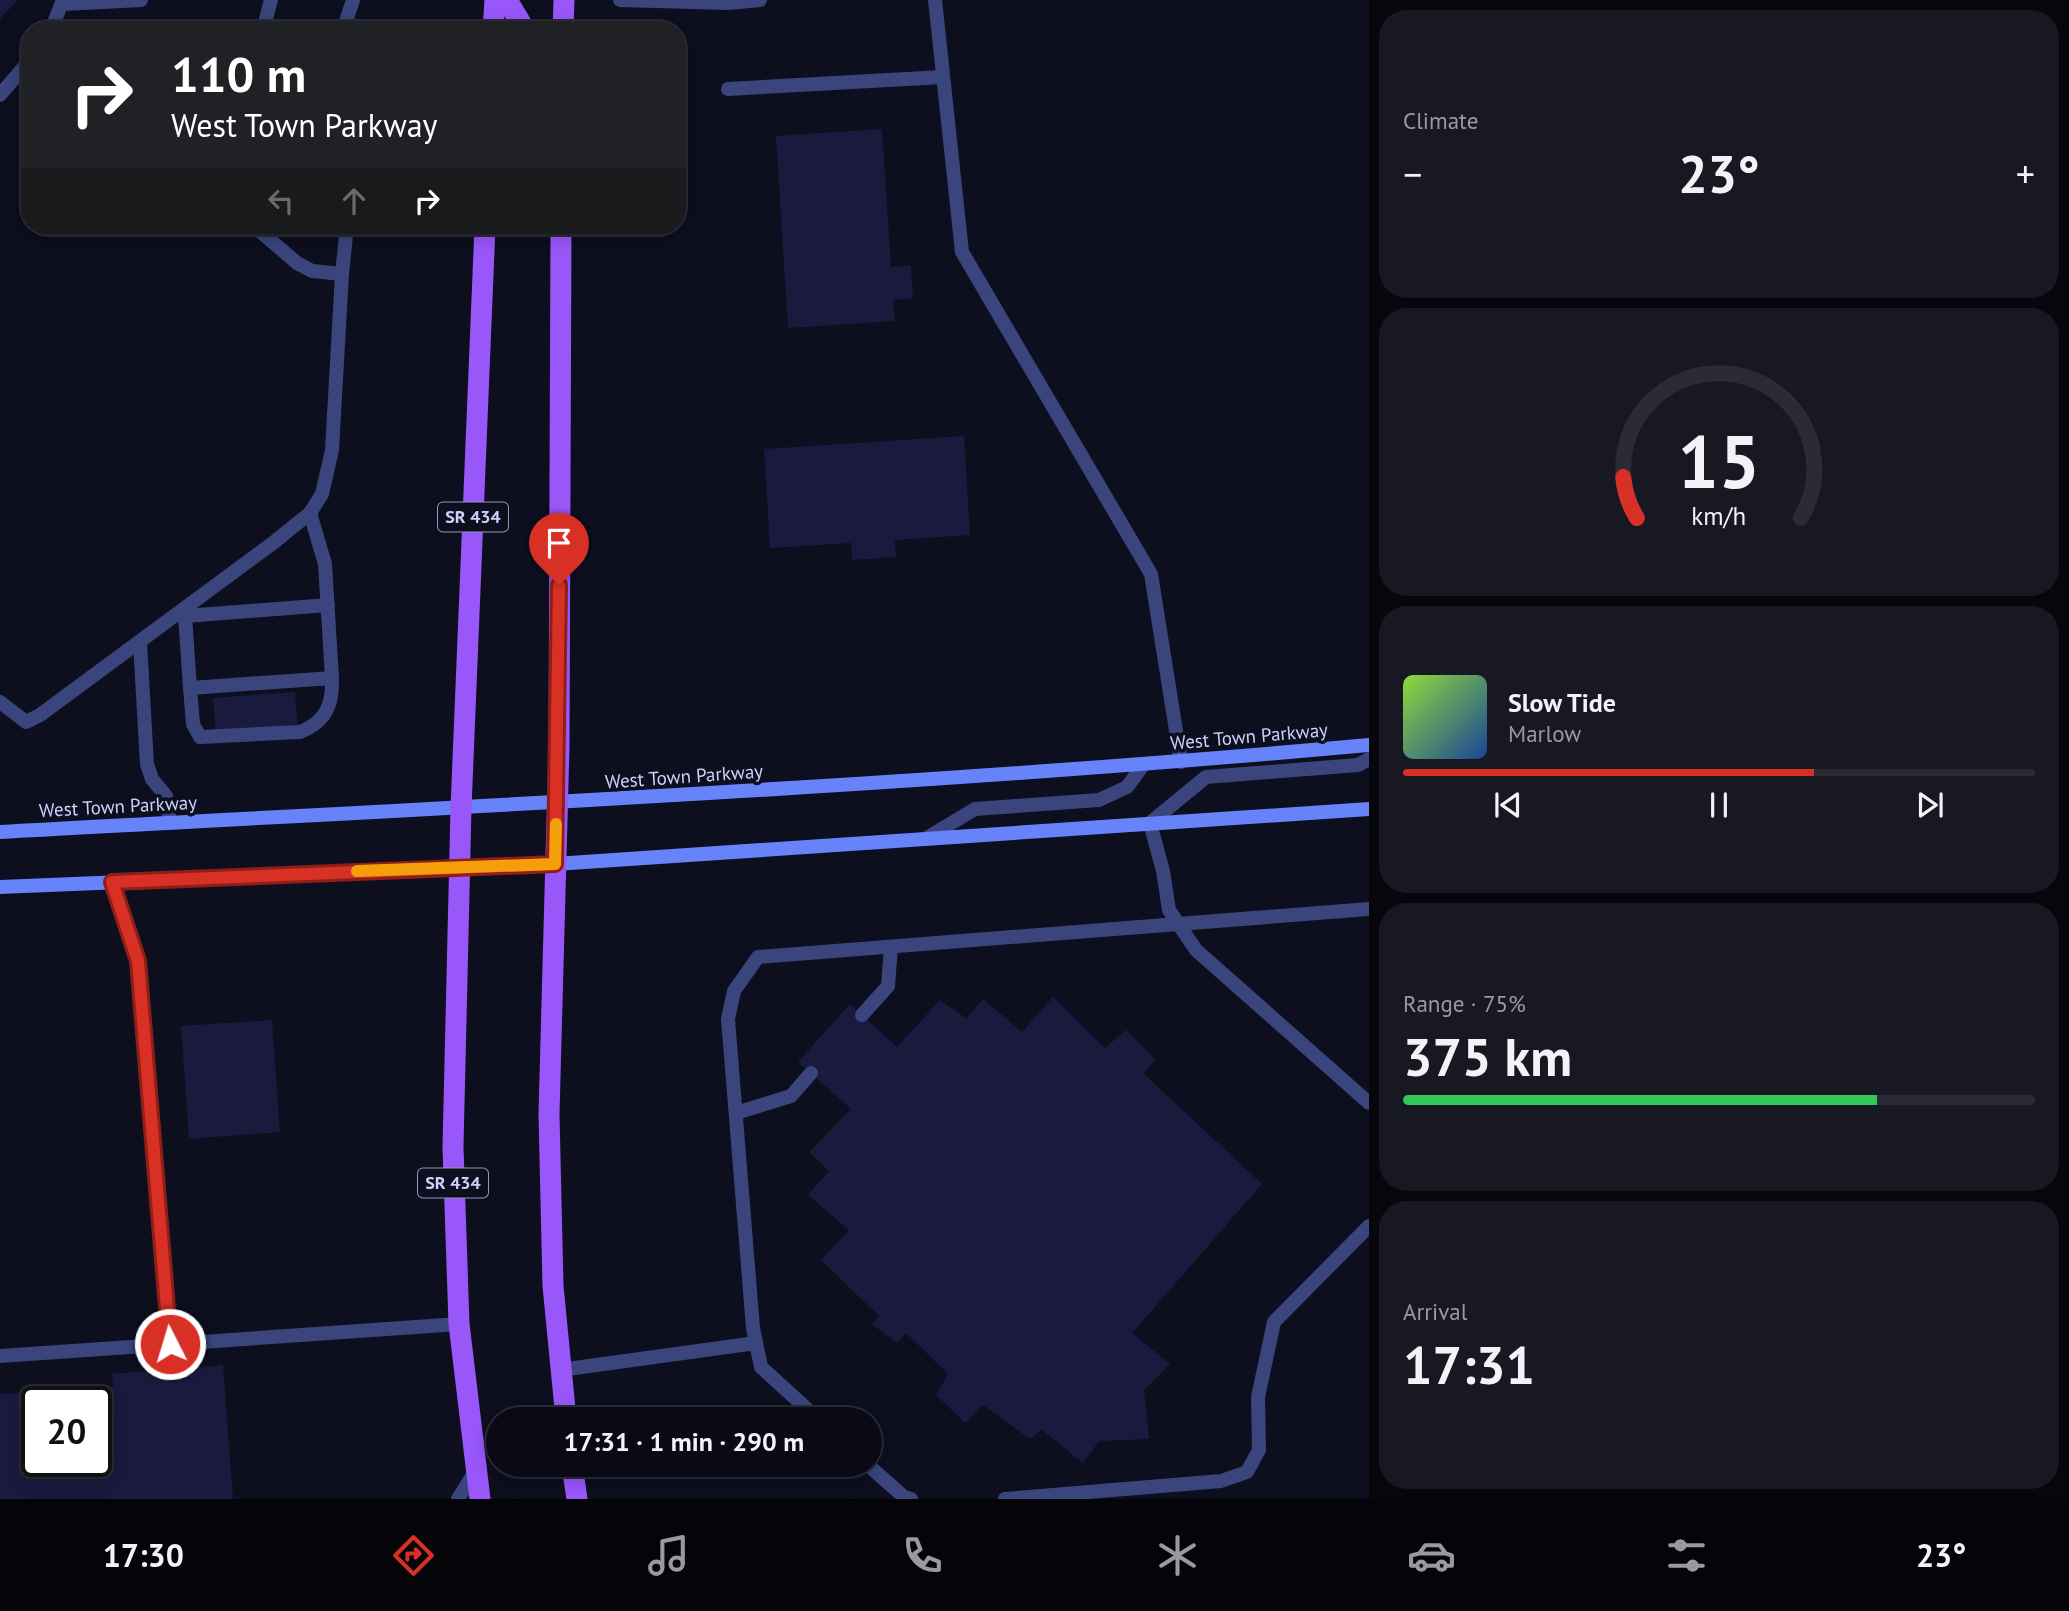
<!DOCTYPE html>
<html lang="en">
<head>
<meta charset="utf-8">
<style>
  :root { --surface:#0a0a16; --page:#181823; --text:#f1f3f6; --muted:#999aa1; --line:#2a2b35; --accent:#d93025 }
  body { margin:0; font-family:"PT Sans",sans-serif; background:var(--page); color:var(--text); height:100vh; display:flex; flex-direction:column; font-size:26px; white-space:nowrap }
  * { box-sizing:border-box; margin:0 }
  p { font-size:23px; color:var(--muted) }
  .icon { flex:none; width:38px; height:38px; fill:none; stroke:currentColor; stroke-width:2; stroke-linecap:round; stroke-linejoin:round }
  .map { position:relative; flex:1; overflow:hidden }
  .drawer { display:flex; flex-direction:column; gap:10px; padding:10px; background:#06060c; width:700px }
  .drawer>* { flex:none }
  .guide { position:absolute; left:21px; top:21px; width:665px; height:214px; border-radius:28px; box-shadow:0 4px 18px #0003,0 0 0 2px var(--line); background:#202124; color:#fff; overflow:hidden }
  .speed { position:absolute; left:21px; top:1386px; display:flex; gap:14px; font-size:35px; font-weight:700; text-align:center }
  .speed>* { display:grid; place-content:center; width:91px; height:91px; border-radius:50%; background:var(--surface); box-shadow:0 4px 18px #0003,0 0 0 2px var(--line); line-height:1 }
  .speed .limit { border:4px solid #111; border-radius:10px; background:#fff; color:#111 }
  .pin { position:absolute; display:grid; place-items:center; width:60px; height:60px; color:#fff; margin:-72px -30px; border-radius:50% 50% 50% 0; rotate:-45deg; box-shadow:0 0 7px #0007 }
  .pin .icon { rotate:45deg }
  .me { position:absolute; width:77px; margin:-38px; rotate:355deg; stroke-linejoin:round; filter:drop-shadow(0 0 5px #0008) }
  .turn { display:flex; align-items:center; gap:24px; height:147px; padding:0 35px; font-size:32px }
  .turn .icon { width:91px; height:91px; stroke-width:2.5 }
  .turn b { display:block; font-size:49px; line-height:60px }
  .lanes { display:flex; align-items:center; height:66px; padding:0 35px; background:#0003; justify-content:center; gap:35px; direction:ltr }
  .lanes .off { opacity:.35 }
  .big { font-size:52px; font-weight:700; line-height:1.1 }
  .drawer .card { flex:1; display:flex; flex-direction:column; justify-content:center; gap:10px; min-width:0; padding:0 24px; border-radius:28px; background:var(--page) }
  .drawer .dial { align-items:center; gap:0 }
  .dial svg { height:182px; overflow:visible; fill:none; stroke:var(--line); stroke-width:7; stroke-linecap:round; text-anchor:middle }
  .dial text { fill:var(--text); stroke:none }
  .song { display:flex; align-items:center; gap:21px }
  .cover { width:84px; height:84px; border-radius:10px; background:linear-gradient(135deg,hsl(90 70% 55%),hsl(220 70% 35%)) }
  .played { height:7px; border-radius:4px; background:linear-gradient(90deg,var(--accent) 65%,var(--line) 65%) }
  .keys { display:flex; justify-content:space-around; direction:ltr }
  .heat { display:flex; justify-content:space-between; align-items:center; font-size:38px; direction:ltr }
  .charge { height:10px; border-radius:5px; background:linear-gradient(90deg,#34c759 75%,var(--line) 0) }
  .trip { position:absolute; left:486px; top:1407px; width:396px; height:70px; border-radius:35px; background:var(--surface); box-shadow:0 4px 18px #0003,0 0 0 2px var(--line); font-weight:700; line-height:70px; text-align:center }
  .tabs { display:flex; height:112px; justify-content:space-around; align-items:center; background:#040409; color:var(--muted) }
  .tabs .icon { width:49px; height:49px }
  .tabs .selected { color:var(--accent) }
  .tabs b { font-size:32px; color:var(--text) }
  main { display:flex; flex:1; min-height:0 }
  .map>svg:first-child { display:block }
  .building { fill:#1a1a3f; fill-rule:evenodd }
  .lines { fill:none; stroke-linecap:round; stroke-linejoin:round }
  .lane { stroke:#39457c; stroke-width:14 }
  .secondary { stroke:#6683fa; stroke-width:14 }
  .primary { stroke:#9957fa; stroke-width:21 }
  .route-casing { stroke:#8d1f18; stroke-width:18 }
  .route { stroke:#d93025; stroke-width:12 }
  .slow { stroke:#f59e0b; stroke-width:12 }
  .labels { text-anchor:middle; stroke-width:7; stroke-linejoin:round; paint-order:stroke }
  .shield { fill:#0d0e1e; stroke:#9396ba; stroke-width:2 }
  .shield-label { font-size:18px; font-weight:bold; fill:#ccd1fd }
  .street-label { font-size:19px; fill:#ccd1fd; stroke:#0d0e1e }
</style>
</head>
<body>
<main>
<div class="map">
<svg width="1369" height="1499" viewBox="0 0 1369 1499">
  <rect width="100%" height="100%" fill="#0d0e1e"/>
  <g class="building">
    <polygon points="0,0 18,0 0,19"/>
    <polygon points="882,129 891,267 911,265 913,298 893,300 895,321 788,328 776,136"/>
    <polygon points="964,436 970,535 895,540 896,557 852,560 851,543 770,548 764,449"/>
    <polygon points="295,692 298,728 216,734 213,698"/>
    <polygon points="1053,997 1105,1048 1126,1030 1155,1059 1144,1074 1262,1184 1132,1333 1170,1364 1144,1390 1149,1439 1099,1441 1083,1463 1042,1430 1030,1439 983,1405 965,1423 936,1395 948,1374 906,1333 897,1343 872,1324 879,1316 821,1260 849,1230 808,1195 829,1171 809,1152 851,1109 798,1062 850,1004 897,1047 940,1000 966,1018 983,999 1022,1032"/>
    <polygon points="272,1020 280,1132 189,1139 181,1026"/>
    <path d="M 223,1365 L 233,1499 L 0,1499 L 0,1394 L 113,1386 L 112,1374 ZM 37,1402 L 96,1402 L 96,1461 L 37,1461 Z"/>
  </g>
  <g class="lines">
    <g class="lane">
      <polyline points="620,0 728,3 760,0"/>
      <polyline points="935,0 962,252 1151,574 1181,762"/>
      <polyline points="64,4 141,0"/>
      <polyline points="51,30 63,0"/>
      <polyline points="263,30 271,0"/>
      <polyline points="343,30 353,0"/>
      <polyline points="728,89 943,77"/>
      <polyline points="0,95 30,60"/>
      <polyline points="342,274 347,226"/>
      <polyline points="310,513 325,564 332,678 190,688 185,616 328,605"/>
      <polyline points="140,643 147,764 152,779 166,796 170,822"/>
      <path d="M 190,688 L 193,724 L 200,737 L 300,732 C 326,722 333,704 332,678"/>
      <polyline points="0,702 26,722 40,715 273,543 310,513 322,494 332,450 342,274 312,271 297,263 254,226"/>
      <polyline points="1369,759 1358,765 1206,777 1150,823 1163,871 1169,910 1196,950 1369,1103"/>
      <polyline points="925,839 975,809 1099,800 1127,787 1144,764"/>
      <polyline points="112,882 138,961 170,1344"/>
      <polyline points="862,1015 888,986 891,947"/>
      <polyline points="736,1113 791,1096 811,1073"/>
      <polyline points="0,1356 459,1324"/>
      <polyline points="560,1370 756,1343"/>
      <polyline points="818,1419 761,1367 753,1328 728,1019 734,991 758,957 1369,909"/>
      <polyline points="868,1465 904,1497 911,1499"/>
      <polyline points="458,1499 476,1470"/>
      <polyline points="1005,1499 1221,1481 1247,1472 1259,1450 1258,1397 1274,1322 1369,1226"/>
    </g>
    <g class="secondary">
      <path d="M 0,832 C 457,807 914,786 1369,745"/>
      <polyline points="0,887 555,864 1369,809"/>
    </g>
    <g class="primary">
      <polyline points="507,0 525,30"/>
      <polyline points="493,30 495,0"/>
      <polyline points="563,30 564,0"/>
      <polyline points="561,226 559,746 549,1114 553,1286 566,1419"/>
      <polyline points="572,1465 577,1499"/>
      <polyline points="480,1499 459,1324 453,1147 461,808 485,226"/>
    </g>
  </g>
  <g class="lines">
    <defs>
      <polyline id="route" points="170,1344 138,961 112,882 555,864 559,585"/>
    </defs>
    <use href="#route" class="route-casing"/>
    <use href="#route" class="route"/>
    <polyline class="slow" points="357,871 555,864 556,824"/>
  </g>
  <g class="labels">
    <g class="shield">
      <rect x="438" y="502.5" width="70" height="29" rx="5"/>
      <rect x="418" y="1168.5" width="70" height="29" rx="5"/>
    </g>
    <g class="shield-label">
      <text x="473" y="523">SR 434</text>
      <text x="453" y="1189">SR 434</text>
    </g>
    <g class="street-label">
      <text transform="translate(1249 736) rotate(-5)" y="7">West Town Parkway</text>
      <text transform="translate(684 776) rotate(-4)" y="7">West Town Parkway</text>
      <text transform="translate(118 806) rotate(-3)" y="7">West Town Parkway</text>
    </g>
  </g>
</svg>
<div class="speed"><div class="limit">20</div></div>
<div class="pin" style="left:559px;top:585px;background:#d93025"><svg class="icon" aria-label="arrive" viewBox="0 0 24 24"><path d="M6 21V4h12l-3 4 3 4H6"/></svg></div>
<svg class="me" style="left:170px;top:1344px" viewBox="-20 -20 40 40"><circle r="17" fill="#d93025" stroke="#fff" stroke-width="3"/><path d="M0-11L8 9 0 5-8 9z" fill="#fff"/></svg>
<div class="trip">17:31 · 1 min · 290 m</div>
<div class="guide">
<div class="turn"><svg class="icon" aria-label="right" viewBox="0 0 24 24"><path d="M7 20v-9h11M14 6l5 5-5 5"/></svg><div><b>110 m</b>West Town Parkway</div></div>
<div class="lanes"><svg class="icon off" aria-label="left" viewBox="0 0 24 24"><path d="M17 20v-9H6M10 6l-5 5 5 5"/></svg><svg class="icon off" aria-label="ahead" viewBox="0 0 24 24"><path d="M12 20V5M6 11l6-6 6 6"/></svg><svg class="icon" aria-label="right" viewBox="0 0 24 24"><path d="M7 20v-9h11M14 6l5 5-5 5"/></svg></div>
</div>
</div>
<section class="drawer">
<div class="card"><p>Climate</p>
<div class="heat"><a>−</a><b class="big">23°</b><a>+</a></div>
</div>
<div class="card dial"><svg viewBox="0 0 100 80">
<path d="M14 69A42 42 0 1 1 86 69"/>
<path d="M14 69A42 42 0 0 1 8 51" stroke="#d93025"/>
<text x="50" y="56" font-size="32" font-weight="700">15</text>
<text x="50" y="72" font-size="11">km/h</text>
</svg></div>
<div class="card">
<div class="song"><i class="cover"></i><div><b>Slow Tide</b><p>Marlow</p></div></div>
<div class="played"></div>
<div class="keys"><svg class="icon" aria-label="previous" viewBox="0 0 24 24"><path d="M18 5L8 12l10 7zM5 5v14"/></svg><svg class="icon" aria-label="pause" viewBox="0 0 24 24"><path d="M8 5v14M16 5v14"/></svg><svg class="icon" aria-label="next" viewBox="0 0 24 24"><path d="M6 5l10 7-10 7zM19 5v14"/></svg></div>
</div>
<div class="card"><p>Range · 75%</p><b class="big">375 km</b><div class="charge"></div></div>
<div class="card"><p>Arrival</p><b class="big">17:31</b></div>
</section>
</main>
<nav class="tabs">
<b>17:30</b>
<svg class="icon selected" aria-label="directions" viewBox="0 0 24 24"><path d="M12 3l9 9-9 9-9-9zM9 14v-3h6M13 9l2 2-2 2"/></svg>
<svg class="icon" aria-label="music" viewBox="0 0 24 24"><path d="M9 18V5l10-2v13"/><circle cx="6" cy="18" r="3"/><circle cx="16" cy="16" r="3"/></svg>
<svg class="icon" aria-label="phone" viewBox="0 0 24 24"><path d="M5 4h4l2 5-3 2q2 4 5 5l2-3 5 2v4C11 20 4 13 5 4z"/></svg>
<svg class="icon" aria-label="climate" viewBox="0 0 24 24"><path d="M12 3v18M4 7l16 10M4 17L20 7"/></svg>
<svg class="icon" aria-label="car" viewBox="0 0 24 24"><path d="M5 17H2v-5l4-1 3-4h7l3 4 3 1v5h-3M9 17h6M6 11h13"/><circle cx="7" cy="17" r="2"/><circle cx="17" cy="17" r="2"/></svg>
<svg class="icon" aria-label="filters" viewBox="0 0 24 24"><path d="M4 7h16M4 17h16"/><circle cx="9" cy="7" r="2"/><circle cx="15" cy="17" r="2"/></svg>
<b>23°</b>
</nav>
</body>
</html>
